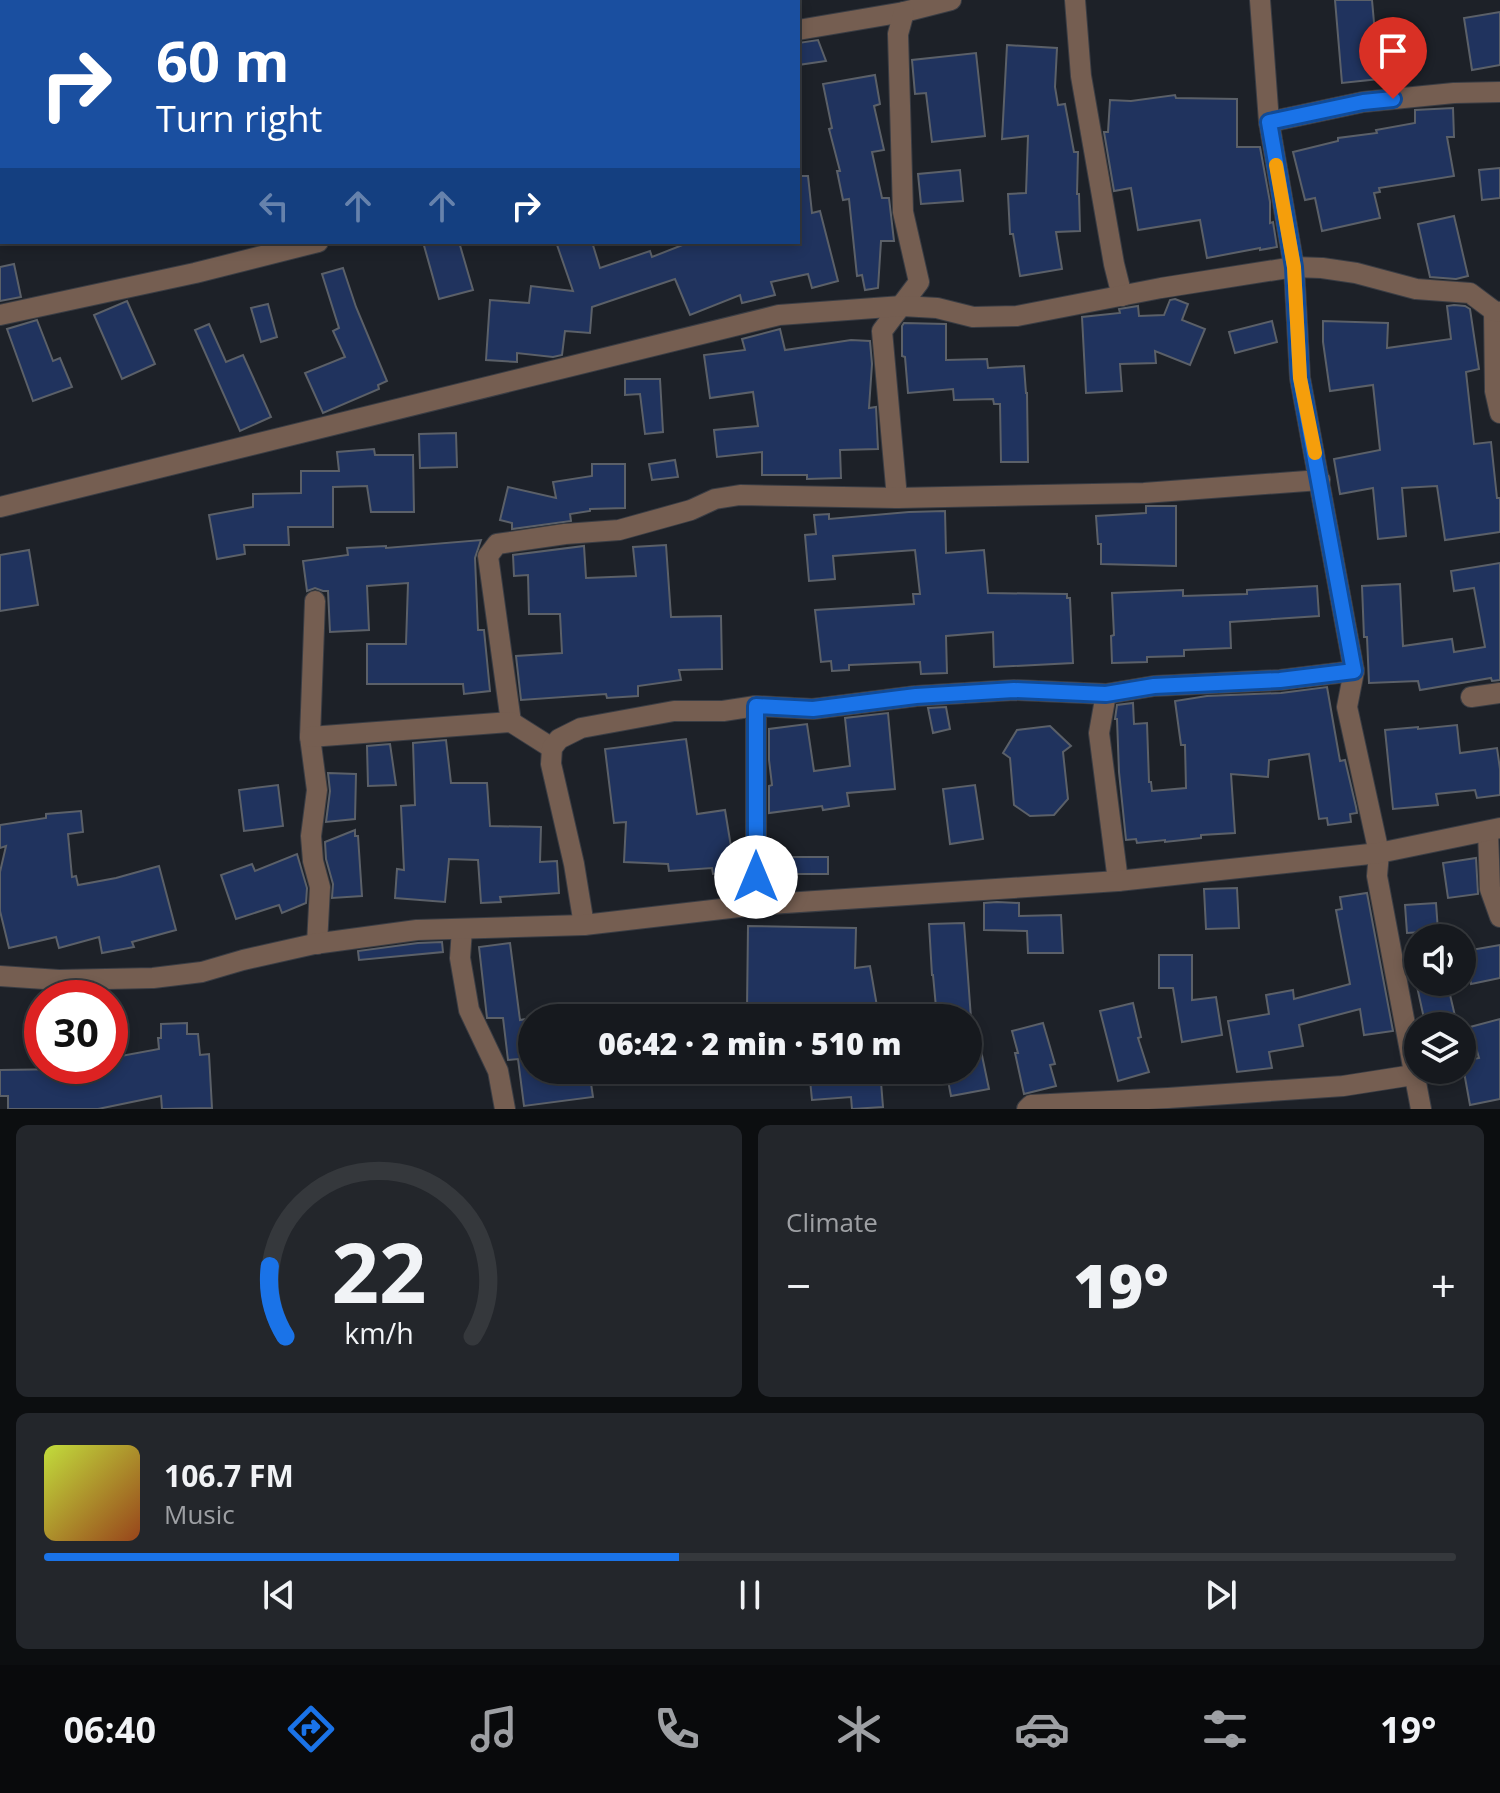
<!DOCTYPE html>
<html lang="en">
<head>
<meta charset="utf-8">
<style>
  :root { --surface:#16191e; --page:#23262b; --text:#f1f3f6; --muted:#9ea0a4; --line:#35383c; --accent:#1a73e8 }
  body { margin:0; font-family:"Open Sans",sans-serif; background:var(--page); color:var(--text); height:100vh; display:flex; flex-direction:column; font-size:30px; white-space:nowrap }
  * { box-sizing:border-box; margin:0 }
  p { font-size:26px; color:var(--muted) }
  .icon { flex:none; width:44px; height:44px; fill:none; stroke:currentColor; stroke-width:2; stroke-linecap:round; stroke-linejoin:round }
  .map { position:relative; height:1109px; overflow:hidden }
  .side { display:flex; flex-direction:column; gap:16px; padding:16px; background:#0c0e10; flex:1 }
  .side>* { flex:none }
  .banner { position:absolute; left:0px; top:0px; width:800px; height:244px; box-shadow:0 4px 12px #0003,0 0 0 2px var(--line); background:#1a4fa0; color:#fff; overflow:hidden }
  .buttons { position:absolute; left:1404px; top:924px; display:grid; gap:16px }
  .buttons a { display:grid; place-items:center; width:72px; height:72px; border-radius:50%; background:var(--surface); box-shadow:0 4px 12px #0003,0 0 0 2px var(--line); font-size:40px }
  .speed { position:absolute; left:24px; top:980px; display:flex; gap:16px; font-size:40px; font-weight:700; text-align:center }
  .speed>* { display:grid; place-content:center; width:104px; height:104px; border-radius:50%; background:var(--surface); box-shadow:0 4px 12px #0003,0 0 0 2px var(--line); line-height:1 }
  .speed .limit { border:12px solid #d22; background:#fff; color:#111 }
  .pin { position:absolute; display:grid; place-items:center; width:68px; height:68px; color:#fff; margin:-82px -34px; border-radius:50% 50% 50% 0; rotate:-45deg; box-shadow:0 0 8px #0007 }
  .pin .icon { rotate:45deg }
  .me { position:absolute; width:88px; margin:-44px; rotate:0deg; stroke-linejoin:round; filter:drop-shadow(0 0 6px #0008) }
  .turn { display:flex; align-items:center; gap:28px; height:168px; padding:0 24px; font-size:36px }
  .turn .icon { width:104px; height:104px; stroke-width:2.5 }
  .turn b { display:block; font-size:56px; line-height:68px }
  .lanes { display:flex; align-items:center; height:76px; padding:0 24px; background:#0003; justify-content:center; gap:40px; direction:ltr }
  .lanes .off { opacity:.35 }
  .big { font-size:60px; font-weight:800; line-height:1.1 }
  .side .card { flex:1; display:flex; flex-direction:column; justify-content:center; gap:12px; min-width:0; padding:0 28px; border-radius:12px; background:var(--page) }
  .side .dial { align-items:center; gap:0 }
  .dial svg { height:208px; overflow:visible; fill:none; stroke:var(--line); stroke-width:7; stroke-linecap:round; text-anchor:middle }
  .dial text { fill:var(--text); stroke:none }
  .song { display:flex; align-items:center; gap:24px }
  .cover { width:96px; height:96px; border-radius:12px; background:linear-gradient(135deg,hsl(70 70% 55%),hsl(20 70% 35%)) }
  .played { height:8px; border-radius:4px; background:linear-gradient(90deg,var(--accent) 45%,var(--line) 45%) }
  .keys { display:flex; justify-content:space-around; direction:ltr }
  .heat { display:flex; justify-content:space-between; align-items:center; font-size:44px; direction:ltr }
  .side .tiles { flex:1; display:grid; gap:16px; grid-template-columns:1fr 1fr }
  .card:last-child { grid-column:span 2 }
  .trip { position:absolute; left:518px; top:1004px; width:464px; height:80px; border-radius:40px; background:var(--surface); box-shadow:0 4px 12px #0003,0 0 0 2px var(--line); font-weight:800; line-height:80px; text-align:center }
  .tab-bar { display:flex; height:128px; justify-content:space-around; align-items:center; background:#090a0c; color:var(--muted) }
  .tab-bar .icon { width:56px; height:56px }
  .tab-bar .selected { color:var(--accent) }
  .tab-bar b { font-size:36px; color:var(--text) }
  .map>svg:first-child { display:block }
  .building { fill:#20335e; stroke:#5b6068; stroke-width:2 }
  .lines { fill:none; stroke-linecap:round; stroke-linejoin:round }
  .minor-casing { stroke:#3a3d44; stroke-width:22 }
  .minor { stroke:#755e51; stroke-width:20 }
  .route-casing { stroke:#114b97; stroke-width:20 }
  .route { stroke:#1a73e8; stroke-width:14 }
  .slow { stroke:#f59e0b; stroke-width:14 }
</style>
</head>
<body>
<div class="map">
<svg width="1500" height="1109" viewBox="0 0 1500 1109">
  <rect width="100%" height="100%" fill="#1d2128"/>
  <g class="building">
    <polygon points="1335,0 1372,0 1379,79 1342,83"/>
    <polygon points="1500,12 1500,65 1472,70 1464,18"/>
    <polygon points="818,40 826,61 798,65 798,43"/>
    <polygon points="1007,45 1057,48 1055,87 1058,105 1065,104 1074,152 1078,152 1077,194 1079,194 1080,231 1056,232 1062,269 1020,276 1013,234 1010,234 1008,194 1026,193 1028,136 1002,139"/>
    <polygon points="976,53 985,136 932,142 926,93 915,94 912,60"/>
    <polygon points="875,75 880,104 874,106 884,150 872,152 882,198 889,198 894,241 881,241 878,288 865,290 862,275 857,276 849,199 843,200 837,171 840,171 829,129 832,128 823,84"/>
    <polygon points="1175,95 1176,98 1237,99 1237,147 1260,147 1270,202 1270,223 1273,222 1277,247 1260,250 1260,248 1207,258 1200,220 1138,230 1131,188 1114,191 1104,132 1108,132 1110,100 1131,101"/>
    <polygon points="1453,108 1454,137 1447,137 1454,176 1379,188 1380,192 1374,193 1380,218 1322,231 1315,198 1305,200 1293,152 1338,141 1338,138 1377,133 1376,130 1415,123 1415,110"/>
    <polygon points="1500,168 1500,198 1482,200 1479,170"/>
    <polygon points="960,170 963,201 921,204 918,174"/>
    <polygon points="798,176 808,176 812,213 820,211 838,281 812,288 808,274 771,282 775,295 742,303 740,295 690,315 675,279 592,307 590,333 565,331 562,355 553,357 517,353 517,362 486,360 490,300 529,303 531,286 573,291 556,242 592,242 600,268 650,251 652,257 690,242 798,242"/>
    <polygon points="1454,216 1468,276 1456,279 1430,277 1418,224"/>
    <polygon points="423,242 459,242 473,290 439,299"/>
    <polygon points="14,264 21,297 0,301 0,267"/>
    <polygon points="343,268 356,307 387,381 378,385 379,389 323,413 305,373 345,357 333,331 339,328 322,274"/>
    <polygon points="1175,299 1188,304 1182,320 1205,329 1190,365 1155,351 1156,363 1120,364 1122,391 1086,393 1082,317 1120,313 1119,309 1138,306 1139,316 1164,315 1170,300"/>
    <polygon points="127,301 155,364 122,379 94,315"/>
    <polygon points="268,304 277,337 261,342 251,308"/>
    <polygon points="1454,305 1465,306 1470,309 1479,369 1466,372 1474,444 1491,442 1497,498 1500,498 1500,532 1445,540 1437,486 1402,488 1406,536 1378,539 1373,488 1340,494 1334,459 1380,450 1373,385 1330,391 1323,342 1323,321 1388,323 1387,348 1451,339 1447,306"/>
    <polygon points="37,320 53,361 60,358 72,387 33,401 7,329"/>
    <polygon points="1272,321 1277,342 1235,353 1229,332"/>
    <polygon points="904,323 946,324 946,360 987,359 988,368 1024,366 1026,393 1027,393 1028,462 1001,462 1000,404 994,404 993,399 954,400 953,389 908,393 905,357 902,356 902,326"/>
    <polygon points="209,324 226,362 243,355 271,417 240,431 195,330"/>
    <polygon points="780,329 785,350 851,340 870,341 872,364 869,408 876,407 878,449 840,450 841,478 807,479 807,475 762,475 762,452 717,457 714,430 758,426 753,392 710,398 704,355 745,350 742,339"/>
    <polygon points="625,379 660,379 663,432 645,434 640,394 625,395"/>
    <polygon points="456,433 457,467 420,468 419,434"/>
    <polygon points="374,449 375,455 413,455 414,512 371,512 367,486 333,487 333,527 288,527 289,545 244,545 245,554 217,559 209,515 253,507 253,494 301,493 301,471 339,471 337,452"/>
    <polygon points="675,460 678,477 652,480 649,464"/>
    <polygon points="592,464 625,464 625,508 590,509 590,511 570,514 571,521 512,529 512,523 500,520 508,487 556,498 553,482 592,476"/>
    <polygon points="1146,506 1176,506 1176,566 1101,564 1101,544 1098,544 1096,516 1146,513"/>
    <polygon points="945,511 946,553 984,550 988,593 1067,594 1067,598 1070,598 1073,663 994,667 993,632 946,636 947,673 921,674 920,662 849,665 849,670 832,671 831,661 821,662 815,610 914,604 913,594 920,594 915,550 833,556 835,579 809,581 805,535 816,534 814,515 829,514 829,519 909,512"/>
    <polygon points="481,540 475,558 478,630 484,630 490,691 464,694 463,684 367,684 367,644 406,644 408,583 367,586 369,630 330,632 328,591 323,591 315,588 307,591 303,561 348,555 347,548 386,546 386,548"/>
    <polygon points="666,545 671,617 721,616 722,669 679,670 681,680 638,686 638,696 607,698 606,694 521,700 516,656 562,653 560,614 529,614 528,575 514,576 513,555 584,546 586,578 636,576 633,547"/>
    <polygon points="29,550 38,605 0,611 0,555"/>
    <polygon points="1500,563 1500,680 1492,681 1491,678 1420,690 1418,681 1369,683 1367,637 1364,637 1362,586 1400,584 1403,646 1452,639 1454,652 1485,647 1474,588 1454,591 1451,571"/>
    <polygon points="1317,586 1319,616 1230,622 1231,648 1184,650 1184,656 1147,657 1147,662 1112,663 1111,636 1114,635 1112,593 1183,590 1183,596 1247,594 1247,590"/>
    <polygon points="1327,687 1340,761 1345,760 1356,807 1357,813 1350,814 1351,822 1328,825 1327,818 1319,819 1309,754 1269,760 1268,777 1231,774 1235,833 1201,835 1201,838 1165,842 1165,840 1137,843 1136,839 1126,840 1119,772 1117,719 1115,719 1117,705 1133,703 1134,724 1147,723 1149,782 1151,782 1152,791 1186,788 1185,745 1181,745 1175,701 1207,696 1281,693"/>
    <polygon points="946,707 950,729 933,733 928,708"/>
    <polygon points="888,713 895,789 847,793 849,806 823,810 822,806 769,813 769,786 772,785 769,760 769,729 807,724 814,771 850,766 845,718"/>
    <polygon points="1457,725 1460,753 1497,748 1500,769 1500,795 1477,798 1475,790 1436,794 1438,805 1393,809 1385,730 1418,727 1418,729"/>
    <polygon points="1050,726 1071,746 1063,752 1068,799 1054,815 1030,816 1014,805 1010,758 1003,753 1017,730"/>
    <polygon points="686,739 697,814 725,810 735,871 713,874 712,868 669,871 668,864 624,862 626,822 614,823 605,749"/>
    <polygon points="446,740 451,783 487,783 490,826 541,827 540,862 557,861 559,893 500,897 501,902 481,903 478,860 449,859 445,902 395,898 397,869 404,870 401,806 415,805 413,743"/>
    <polygon points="390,744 396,785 368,786 367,746"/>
    <polygon points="328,773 356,774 355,819 326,822 330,791"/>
    <polygon points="278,785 283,826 244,831 239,790"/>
    <polygon points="975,785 983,839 950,844 943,789"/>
    <polygon points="81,811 83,832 68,834 72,877 76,876 78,885 116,878 159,866 176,930 132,942 134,947 102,953 99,937 59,948 56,937 9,948 0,911 0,872 6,846 0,848 0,825 46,818 46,814"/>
    <polygon points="355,830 355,836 358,836 362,896 332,898 333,884 326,859 325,842"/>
    <polygon points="297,854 307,888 306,903 282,913 279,905 236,919 221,875 252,864 255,871"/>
    <rect x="791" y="857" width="37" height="17"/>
    <polygon points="1476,858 1478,894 1448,898 1443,863"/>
    <polygon points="1237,888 1239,928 1206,929 1204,889"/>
    <polygon points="1367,893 1393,1031 1364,1035 1360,1009 1299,1025 1303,1046 1269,1052 1272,1068 1237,1072 1228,1021 1269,1014 1266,995 1293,990 1294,999 1350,984 1336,910 1342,909 1340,897"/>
    <polygon points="997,902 1019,903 1019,916 1061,915 1063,953 1028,953 1027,931 984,930 984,903"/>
    <polygon points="1436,903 1438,931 1407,933 1405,905"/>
    <polygon points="964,923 971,1018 937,1018 933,975 932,975 929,924"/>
    <polygon points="748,926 856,928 855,968 870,966 878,1012 747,1009"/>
    <polygon points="442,942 443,952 359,960 358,951 418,943"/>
    <polygon points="510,943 520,1020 532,1018 532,1070 589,1070 593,1097 524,1106 518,1059 508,1060 503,1018 487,1018 479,947"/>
    <polygon points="1500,945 1500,978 1471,984 1465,951"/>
    <polygon points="1159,955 1192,955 1192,1000 1216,997 1222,1035 1182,1042 1173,988 1159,988"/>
    <polygon points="1416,982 1447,982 1455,1016 1425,1023"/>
    <polygon points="1133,1003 1141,1037 1138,1038 1149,1072 1118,1081 1100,1011"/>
    <polygon points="1500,1019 1500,1099 1470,1105 1462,1061 1479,1058 1470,1027"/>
    <polygon points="968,1022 975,1022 989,1089 951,1096 946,1070 968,1070"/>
    <polygon points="187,1023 187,1034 198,1034 200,1055 209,1054 212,1108 162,1109 161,1096 98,1109 8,1109 8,1096 0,1096 0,1070 67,1069 68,1066 112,1066 110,1058 159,1049 158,1038 161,1038 161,1024"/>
    <polygon points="1043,1023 1055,1064 1050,1065 1056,1086 1024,1094 1015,1053 1018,1053 1012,1031"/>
    <polygon points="809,1070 880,1070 883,1107 852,1109 851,1097 812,1100"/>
  </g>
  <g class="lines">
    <defs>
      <g id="minor">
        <polyline points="744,0 745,2"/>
        <polyline points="1075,0 1081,76 1114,264 1122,296"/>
        <polyline points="1260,0 1269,122 1294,267 1300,378 1354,671 1347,707 1379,853 1377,876 1421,1109"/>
        <polyline points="487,2 495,0"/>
        <polyline points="798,30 904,12 951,0"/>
        <polyline points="1269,122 1363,102 1454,93 1500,92"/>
        <polyline points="0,124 2,123"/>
        <polyline points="1494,311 1495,391 1500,413"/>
        <polyline points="0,315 195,273 318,242"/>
        <polyline points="897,498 882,331 919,282 903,212 898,34 904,12"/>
        <polyline points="0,507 779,315 902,306 937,308 973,317 1017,316 1161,288 1294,267 1322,268 1356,273 1416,289 1470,293 1494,311 1500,312"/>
        <polyline points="315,601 310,737 317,790 311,836 313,861 320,887 317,944"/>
        <polyline points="1106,694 1099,733 1118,881"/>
        <polyline points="1471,697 1500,693"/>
        <polyline points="756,706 756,905"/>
        <polyline points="511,722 488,556 497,544 565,534 619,530 691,510 715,499 740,495 897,498 1144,493 1320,480"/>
        <polyline points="310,737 511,722 552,748"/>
        <polyline points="1488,831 1490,889 1500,917"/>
        <polyline points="584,925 574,864 551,764 552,748 559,739 581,728 674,711 723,711 756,706 813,709 916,696 1014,690 1106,694 1154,686 1280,680 1354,671"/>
        <polyline points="462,929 460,958 469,1010 498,1071 505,1109"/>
        <polyline points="0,976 59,980 153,978 202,972 243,960 314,944 417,930 584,925 756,905 1118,881 1379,853 1500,828"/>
        <polyline points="1027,1109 1031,1105 1168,1098 1343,1086 1413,1075"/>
      </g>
    </defs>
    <use href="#minor" class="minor-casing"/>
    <use href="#minor" class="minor"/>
  </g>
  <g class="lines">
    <defs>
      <polyline id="route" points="756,877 756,706 813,709 916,696 1014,690 1106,694 1154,686 1280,680 1354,671 1300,378 1294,267 1269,122 1363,102 1393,99"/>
    </defs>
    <use href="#route" class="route-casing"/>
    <use href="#route" class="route"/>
    <polyline class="slow" points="1276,165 1294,267 1300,378 1315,453"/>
  </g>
</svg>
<div class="buttons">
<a><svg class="icon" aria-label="sound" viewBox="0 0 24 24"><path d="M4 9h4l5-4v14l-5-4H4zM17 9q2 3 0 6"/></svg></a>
<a><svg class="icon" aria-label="layers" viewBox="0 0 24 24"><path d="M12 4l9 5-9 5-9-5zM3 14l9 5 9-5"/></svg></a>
</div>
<div class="speed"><div class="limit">30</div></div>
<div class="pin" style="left:1393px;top:99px;background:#d93025"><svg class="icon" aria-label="arrive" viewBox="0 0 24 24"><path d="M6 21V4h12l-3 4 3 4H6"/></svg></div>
<svg class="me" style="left:756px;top:877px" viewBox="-20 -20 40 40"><circle r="19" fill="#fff"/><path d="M0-13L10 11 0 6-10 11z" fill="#1a73e8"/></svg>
<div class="trip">06:42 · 2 min · 510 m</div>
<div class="banner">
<div class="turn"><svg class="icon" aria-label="right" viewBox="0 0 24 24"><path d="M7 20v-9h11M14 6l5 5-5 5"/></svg><div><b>60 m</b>Turn right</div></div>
<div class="lanes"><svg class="icon off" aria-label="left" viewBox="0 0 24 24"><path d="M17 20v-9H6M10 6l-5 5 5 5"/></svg><svg class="icon off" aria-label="ahead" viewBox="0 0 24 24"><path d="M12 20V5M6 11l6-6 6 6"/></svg><svg class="icon off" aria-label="ahead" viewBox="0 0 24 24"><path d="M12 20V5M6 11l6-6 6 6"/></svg><svg class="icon" aria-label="right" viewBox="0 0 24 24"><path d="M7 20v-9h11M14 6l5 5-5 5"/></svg></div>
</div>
</div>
<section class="side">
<div class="tiles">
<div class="card dial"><svg viewBox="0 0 100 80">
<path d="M14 69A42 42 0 1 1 86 69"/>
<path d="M14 69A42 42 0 0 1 8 42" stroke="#1a73e8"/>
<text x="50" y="56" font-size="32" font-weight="700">22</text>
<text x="50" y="72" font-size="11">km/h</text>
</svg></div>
<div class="card"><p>Climate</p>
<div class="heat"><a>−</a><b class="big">19°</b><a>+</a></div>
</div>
<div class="card">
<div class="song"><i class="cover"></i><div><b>106.7 FM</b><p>Music</p></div></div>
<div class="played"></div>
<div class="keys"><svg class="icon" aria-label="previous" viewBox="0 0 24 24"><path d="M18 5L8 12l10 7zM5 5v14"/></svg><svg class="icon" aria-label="pause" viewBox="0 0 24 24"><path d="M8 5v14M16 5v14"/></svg><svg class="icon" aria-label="next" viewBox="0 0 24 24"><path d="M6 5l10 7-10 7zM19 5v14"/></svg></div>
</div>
</div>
</section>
<nav class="tab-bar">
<b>06:40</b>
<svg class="icon selected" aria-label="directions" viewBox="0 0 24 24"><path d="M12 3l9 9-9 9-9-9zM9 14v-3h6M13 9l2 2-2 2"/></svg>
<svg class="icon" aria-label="music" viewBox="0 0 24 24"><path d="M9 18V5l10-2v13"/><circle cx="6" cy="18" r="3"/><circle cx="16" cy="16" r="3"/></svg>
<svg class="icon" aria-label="phone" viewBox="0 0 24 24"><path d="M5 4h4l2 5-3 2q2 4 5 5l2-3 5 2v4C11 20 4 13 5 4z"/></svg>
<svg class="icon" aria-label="climate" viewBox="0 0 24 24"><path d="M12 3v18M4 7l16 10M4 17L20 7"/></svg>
<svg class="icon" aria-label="car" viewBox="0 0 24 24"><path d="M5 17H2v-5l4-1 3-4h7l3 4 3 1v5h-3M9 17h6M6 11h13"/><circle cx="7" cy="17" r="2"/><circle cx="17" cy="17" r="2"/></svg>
<svg class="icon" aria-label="filters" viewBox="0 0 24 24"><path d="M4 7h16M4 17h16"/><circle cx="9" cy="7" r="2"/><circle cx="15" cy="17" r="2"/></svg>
<b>19°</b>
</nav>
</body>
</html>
